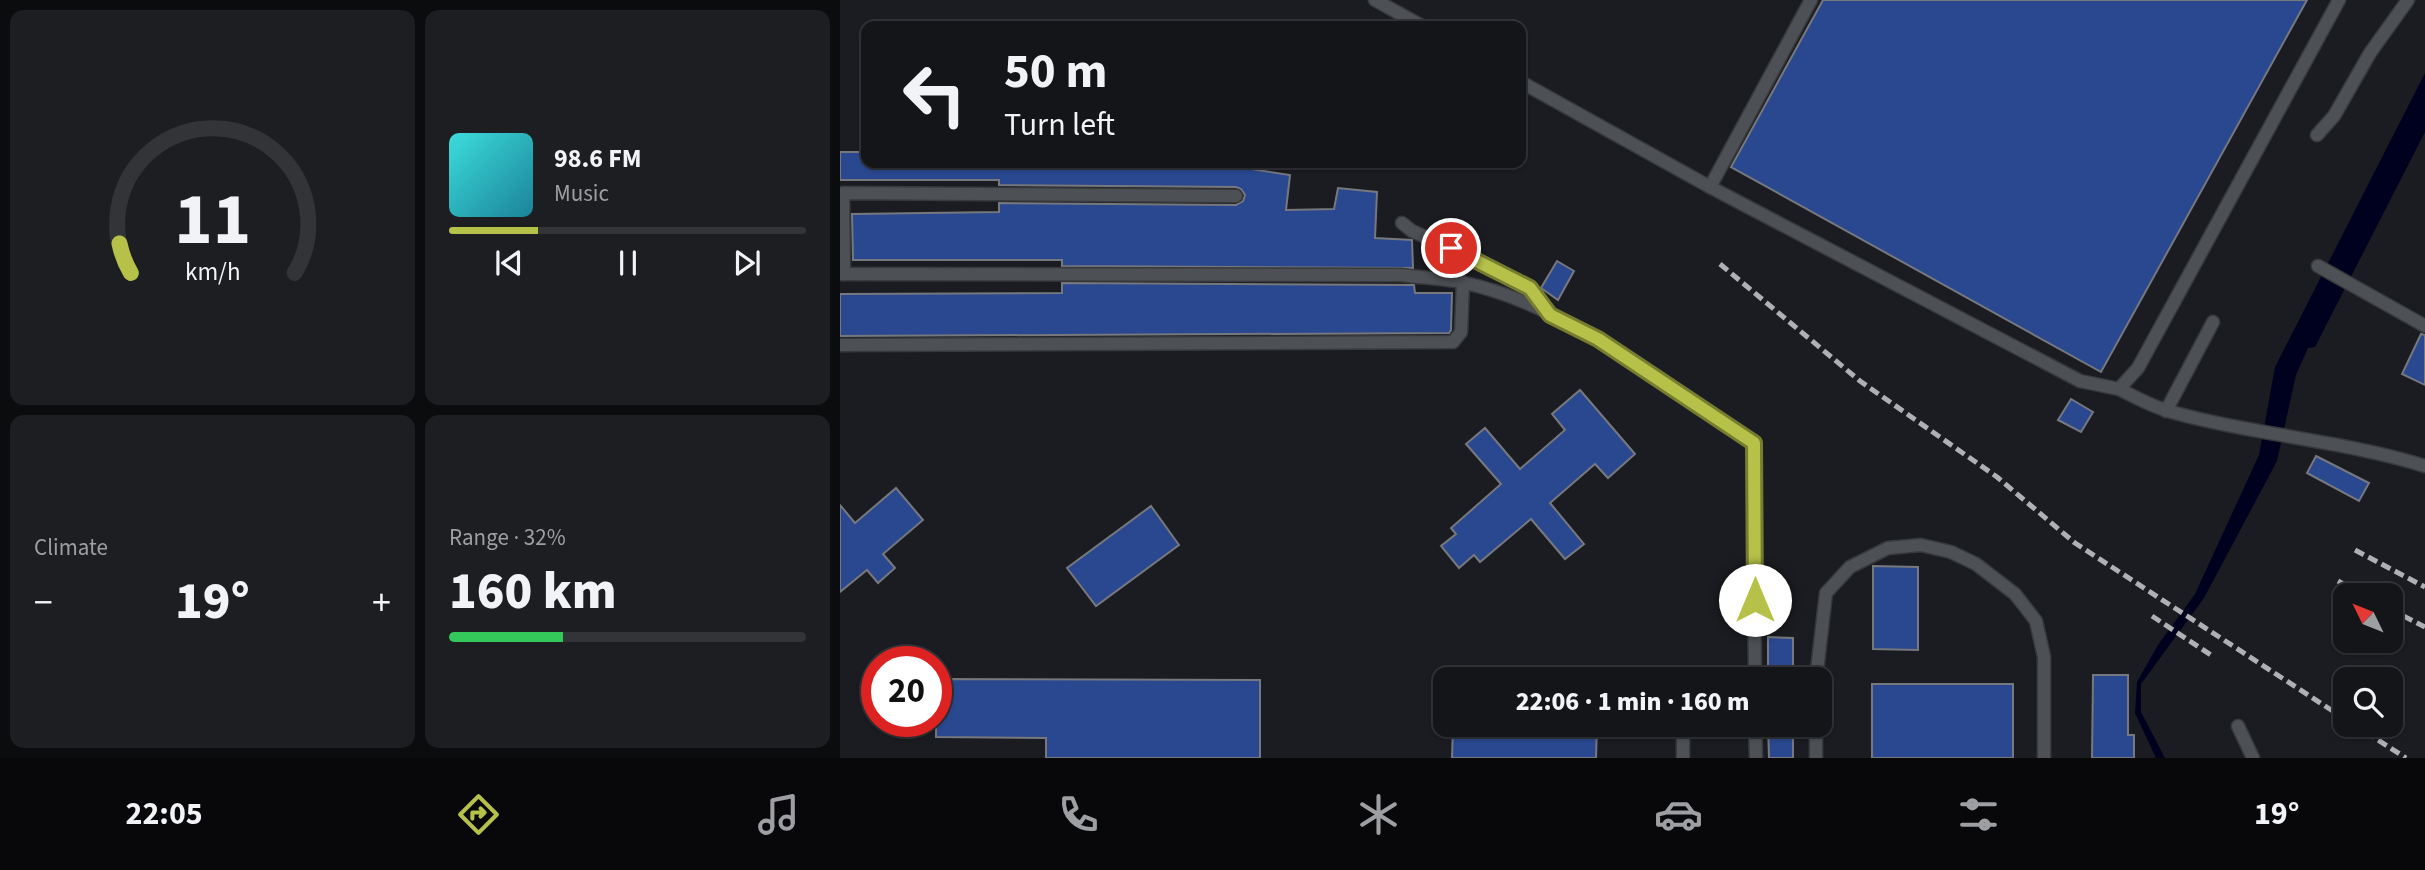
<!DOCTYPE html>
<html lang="en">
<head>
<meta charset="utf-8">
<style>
  :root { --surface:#141519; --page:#1d1e22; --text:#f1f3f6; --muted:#9d9fa2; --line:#333438; --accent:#b6c149 }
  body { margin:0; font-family:"Source Sans 3",sans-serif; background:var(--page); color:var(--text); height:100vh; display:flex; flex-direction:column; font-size:26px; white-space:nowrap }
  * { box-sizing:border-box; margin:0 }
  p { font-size:23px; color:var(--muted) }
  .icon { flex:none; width:38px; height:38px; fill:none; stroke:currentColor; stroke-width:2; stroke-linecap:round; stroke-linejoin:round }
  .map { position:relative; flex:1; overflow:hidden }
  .details { display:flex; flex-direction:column; gap:10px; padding:10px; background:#0b0c0e; width:840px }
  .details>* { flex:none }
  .guide { position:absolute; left:21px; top:21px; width:665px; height:147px; border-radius:14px; box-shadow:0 2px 5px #0004,0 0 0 2px var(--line); background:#141519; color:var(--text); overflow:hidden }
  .needle { width:46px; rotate:313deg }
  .tools { position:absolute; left:1493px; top:583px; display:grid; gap:14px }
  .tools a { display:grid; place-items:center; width:70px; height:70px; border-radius:14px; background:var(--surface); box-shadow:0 2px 5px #0004,0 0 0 2px var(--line); font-size:35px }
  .speed { position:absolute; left:21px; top:646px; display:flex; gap:14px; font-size:35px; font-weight:700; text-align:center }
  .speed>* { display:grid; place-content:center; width:91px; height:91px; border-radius:50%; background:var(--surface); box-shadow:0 2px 5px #0004,0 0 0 2px var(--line); line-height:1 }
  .speed .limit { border:10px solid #d22; background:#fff; color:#111 }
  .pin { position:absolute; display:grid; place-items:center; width:60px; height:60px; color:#fff; margin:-30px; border:4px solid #fff; border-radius:50%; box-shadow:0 2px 7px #0007 }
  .me { position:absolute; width:77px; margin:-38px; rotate:0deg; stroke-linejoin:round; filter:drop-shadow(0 0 5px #0008) }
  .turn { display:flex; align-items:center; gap:24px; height:147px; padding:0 28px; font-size:32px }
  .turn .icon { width:91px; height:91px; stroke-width:2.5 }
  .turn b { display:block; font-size:49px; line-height:60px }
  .big { font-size:52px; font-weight:800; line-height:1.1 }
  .details .widget { flex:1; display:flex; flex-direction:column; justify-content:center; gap:10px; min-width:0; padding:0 24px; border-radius:14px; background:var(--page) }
  .details .dial { align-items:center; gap:0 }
  .dial svg { height:182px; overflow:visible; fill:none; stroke:var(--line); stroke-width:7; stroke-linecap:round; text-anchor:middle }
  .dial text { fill:var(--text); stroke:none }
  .song { display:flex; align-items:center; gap:21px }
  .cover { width:84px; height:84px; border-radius:10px; background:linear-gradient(135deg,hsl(180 70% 55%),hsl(190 70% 35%)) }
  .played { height:7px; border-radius:4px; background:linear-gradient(90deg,var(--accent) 25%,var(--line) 25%) }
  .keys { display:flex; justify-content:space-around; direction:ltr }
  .heat { display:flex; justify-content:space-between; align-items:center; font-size:38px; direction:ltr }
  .charge { height:10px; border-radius:5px; background:linear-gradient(90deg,#34c759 32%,var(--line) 0) }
  .details .tiles { flex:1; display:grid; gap:10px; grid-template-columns:repeat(2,1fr) }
  .trip { position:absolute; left:593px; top:667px; width:399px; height:70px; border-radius:14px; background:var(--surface); box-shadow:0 2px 5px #0004,0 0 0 2px var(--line); font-weight:800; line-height:70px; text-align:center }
  .tab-bar { display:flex; height:112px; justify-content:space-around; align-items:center; background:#08080a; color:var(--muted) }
  .tab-bar .icon { width:49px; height:49px }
  .tab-bar .active { color:var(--accent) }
  .tab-bar b { font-size:32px; color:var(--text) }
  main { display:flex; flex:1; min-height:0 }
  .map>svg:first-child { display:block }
  .water { fill:#00001f }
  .building { fill:#29488f; stroke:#76787e; stroke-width:2 }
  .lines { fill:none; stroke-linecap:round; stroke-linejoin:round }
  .service-casing { stroke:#37393c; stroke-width:15 }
  .service { stroke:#4d5055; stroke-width:12 }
  .rail { stroke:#aeb0b3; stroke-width:5; stroke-dasharray:10 5; stroke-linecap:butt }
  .route-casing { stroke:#767d2f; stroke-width:18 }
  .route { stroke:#b6c149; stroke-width:12 }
</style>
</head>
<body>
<main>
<section class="details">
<div class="tiles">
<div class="widget dial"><svg viewBox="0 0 100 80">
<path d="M14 69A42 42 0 1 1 86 69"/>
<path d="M14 69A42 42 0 0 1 9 56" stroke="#b6c149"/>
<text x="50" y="56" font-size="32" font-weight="700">11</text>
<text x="50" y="72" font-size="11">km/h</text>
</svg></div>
<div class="widget">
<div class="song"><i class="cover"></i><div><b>98.6 FM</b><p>Music</p></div></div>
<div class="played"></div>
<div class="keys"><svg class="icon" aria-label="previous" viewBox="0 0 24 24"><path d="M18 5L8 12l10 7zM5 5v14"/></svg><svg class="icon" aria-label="pause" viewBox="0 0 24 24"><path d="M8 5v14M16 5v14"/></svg><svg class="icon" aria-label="next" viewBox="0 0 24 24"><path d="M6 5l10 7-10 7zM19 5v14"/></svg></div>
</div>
<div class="widget"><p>Climate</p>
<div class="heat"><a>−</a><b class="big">19°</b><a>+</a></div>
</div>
<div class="widget"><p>Range · 32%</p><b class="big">160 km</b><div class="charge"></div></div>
</div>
</section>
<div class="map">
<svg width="1585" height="758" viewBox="0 0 1585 758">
  <rect width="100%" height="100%" fill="#1a1c21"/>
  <polygon class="water" points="1585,73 1585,132 1475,347 1468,348 1456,375 1437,461 1364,598 1301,684 1301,712 1325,758 1316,758 1295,713 1297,682 1318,645 1355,594 1419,455 1435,367"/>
  <g class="building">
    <polygon points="983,0 1467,0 1261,372 891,167"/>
    <polygon points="0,152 26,152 26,163 372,163 450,175 446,210 494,209 498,188 537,192 535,238 572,240 573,268 222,266 222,260 13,260 12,214 159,212 159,203 396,205 403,201 405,195 401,189 396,187 159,185 159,180 0,180"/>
    <polygon points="717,261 734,271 718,300 701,288"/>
    <polygon points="222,283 574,285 575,293 612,293 611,330 609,333 0,336 0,294 222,293"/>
    <polygon points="1581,334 1585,335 1585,385 1562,374"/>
    <polygon points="740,390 795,454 768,478 755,464 710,503 744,544 725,559 691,519 640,562 634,555 619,568 601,546 616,534 611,528 661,484 626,444 645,428 680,469 725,430 712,414"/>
    <polygon points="1231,399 1253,412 1241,432 1218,420"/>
    <polygon points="1476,456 1529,483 1519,501 1467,473"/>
    <polygon points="56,488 83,520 43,554 55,568 38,583 27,570 0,592 0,505 15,523"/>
    <polygon points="311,506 339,545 256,606 227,568"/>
    <polygon points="1033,566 1078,567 1078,650 1033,649"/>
    <polygon points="928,637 953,638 953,679 928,679"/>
    <polygon points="1253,675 1288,675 1288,735 1294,735 1294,758 1252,758"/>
    <polygon points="96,679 420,680 420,758 206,758 206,738 96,737"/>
    <rect x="1032" y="684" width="141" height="74"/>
    <polygon points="613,724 757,724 756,758 612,758"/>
    <polygon points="928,724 953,724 953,758 929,758"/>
  </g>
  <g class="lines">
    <defs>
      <g id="service">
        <polyline points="535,0 582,26"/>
        <polyline points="681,82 870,187 1240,381 1279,389 1298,368 1499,0"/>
        <polyline points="1477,135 1494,116 1530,53 1568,0"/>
        <polyline points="870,187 971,0"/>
        <polyline points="562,223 572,231 631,257 690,288 710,314"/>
        <polyline points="1478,266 1585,326"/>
        <path d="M 0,274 L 561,275 C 582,278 604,278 625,283 C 726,305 829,385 913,443 L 915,679"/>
        <polyline points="4,274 3,193 396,196"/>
        <polyline points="0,345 613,342 621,332 623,282"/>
        <path d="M 1279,389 C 1295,397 1311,406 1328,411 C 1413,435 1501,440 1585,466"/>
        <polyline points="1326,411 1373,322"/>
        <polyline points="976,679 986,593 1010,567 1048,548 1081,545 1111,552 1136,564 1175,594 1196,621 1204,657 1204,758"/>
        <polyline points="843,724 843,758"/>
        <polyline points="915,724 916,758"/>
        <polyline points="1398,726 1413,758"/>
        <polyline points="976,758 976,724"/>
      </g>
    </defs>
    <use href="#service" class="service-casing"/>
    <use href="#service" class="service"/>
    <g class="rail">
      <polyline points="880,264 1020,381 1157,477 1235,543 1505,719"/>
      <polyline points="1515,550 1585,587"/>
      <polyline points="1498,581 1523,595"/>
      <polyline points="1550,609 1585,627"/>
      <polyline points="1312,616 1374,657"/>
      <polyline points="1513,724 1566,758"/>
    </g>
  </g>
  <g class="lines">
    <defs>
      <polyline id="route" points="611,248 690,288 710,315 758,339 914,443 915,600"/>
    </defs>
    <use href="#route" class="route-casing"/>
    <use href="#route" class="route"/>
  </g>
</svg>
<div class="tools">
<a><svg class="needle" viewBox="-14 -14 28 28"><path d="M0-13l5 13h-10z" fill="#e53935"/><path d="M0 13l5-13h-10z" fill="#9d9fa2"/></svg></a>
<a><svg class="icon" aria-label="search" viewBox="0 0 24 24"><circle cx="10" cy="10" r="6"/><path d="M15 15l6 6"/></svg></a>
</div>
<div class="speed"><div class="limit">20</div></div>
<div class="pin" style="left:611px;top:248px;background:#d93025"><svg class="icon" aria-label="arrive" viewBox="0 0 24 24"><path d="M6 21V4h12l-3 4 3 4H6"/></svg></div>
<svg class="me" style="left:915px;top:600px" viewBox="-20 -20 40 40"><circle r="19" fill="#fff"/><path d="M0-13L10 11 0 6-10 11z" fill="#b6c149"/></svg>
<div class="trip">22:06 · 1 min · 160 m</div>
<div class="guide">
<div class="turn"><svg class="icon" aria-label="left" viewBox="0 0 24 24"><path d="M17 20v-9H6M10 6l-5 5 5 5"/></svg><div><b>50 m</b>Turn left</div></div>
</div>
</div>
</main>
<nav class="tab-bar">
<b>22:05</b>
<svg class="icon active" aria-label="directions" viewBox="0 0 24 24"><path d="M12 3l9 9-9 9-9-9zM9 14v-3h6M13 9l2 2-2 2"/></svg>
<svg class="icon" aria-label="music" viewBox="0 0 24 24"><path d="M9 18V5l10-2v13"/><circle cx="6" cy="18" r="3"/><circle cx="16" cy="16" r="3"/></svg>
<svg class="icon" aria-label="phone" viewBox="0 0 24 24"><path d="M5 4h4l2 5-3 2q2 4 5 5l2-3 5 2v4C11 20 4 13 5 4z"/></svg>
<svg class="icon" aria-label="climate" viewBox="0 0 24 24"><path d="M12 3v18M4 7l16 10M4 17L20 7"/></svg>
<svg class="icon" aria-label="car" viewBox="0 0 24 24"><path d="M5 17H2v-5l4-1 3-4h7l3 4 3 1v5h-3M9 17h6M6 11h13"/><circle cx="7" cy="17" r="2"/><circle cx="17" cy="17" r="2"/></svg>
<svg class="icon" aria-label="filters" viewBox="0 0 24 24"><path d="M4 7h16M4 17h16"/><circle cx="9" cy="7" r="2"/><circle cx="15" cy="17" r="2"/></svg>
<b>19°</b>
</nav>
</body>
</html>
